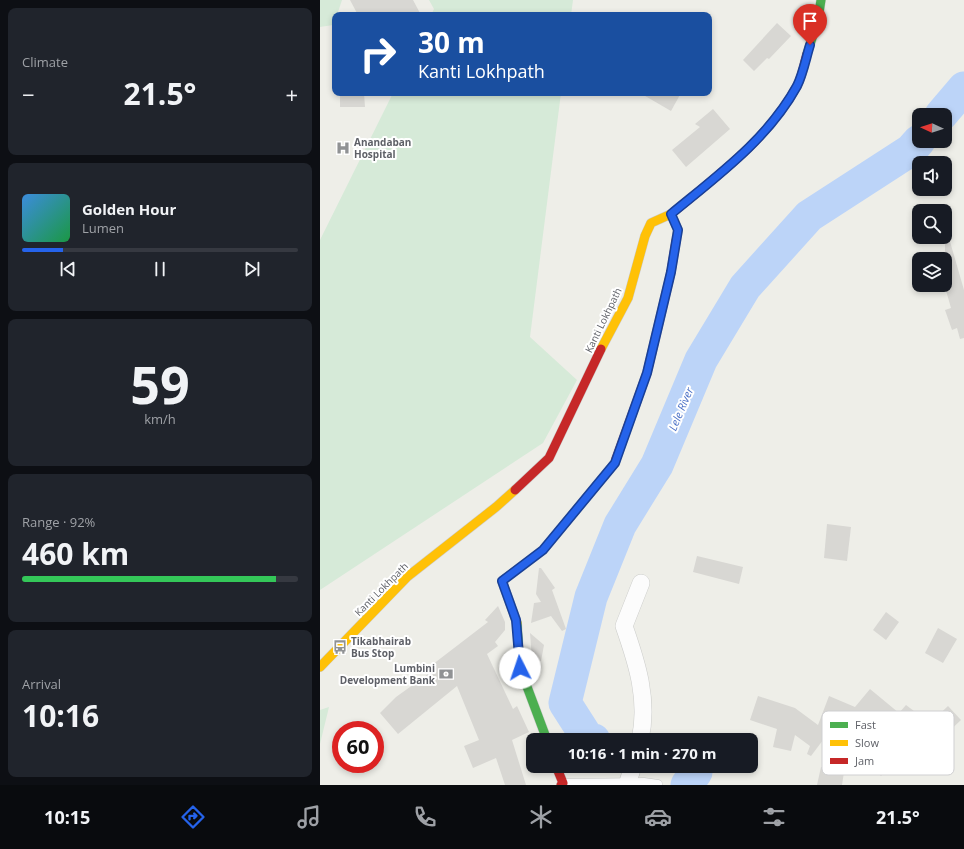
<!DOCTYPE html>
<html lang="en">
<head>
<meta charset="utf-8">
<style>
  :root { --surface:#171b24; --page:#20242c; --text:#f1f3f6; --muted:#9ea1a6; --line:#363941; --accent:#2563eb }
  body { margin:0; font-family:"Open Sans",sans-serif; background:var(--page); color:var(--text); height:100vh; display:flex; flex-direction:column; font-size:15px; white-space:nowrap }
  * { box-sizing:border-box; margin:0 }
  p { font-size:13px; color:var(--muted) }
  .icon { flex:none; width:22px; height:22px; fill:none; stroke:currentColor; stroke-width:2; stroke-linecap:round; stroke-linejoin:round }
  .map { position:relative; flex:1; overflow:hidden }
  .panel { display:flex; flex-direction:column; gap:8px; padding:8px; background:#0d0f14; width:320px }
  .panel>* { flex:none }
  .guide { position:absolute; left:12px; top:12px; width:380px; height:84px; border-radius:8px; box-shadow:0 2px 6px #0003; background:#1a4fa0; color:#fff; overflow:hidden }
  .needle { width:26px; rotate:273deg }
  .tools { position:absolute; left:592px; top:108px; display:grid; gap:8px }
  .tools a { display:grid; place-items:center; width:40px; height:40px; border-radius:8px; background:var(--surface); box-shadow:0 2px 6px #0003; font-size:20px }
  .speed { position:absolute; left:12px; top:721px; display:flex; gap:8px; font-size:20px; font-weight:700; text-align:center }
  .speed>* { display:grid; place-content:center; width:52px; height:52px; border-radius:50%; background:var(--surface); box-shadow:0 2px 6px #0003; line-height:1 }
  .speed .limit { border:6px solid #d22; background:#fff; color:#111 }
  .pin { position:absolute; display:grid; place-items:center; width:34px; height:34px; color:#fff; margin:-41px -17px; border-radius:50% 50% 50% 0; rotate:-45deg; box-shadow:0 0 4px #0007 }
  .pin .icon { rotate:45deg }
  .me { position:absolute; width:44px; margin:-22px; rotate:356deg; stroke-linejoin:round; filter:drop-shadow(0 0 3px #0008) }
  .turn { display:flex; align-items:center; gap:14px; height:84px; padding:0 20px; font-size:18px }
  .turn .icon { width:52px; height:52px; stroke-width:2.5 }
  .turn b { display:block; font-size:28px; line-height:34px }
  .big { font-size:30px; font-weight:700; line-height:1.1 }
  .panel .tile { flex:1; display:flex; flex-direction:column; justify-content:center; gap:6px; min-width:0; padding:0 14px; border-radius:8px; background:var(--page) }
  .panel .dial { align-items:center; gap:0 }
  .dial b { font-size:52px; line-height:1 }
  .song { display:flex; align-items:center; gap:12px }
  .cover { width:48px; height:48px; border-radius:6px; background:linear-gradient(135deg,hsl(210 70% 55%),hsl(140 70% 35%)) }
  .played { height:4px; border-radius:2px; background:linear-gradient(90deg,var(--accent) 15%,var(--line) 15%) }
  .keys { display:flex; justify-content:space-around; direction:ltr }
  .heat { display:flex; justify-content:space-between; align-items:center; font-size:22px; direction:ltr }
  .charge { height:6px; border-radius:3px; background:linear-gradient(90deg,#34c759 92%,var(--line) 0) }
  .trip { position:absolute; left:206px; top:733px; width:232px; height:40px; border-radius:8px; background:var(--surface); box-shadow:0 2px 6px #0003; font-weight:700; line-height:40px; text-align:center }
  .tabs { display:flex; height:64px; justify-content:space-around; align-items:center; background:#090b0e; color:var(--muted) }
  .tabs .icon { width:28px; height:28px }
  .tabs .active { color:var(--accent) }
  .tabs b { font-size:18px; color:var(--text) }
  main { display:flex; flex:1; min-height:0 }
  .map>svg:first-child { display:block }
  .green { fill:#d6ead8 }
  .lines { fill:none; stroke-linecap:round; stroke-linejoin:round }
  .river { stroke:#bcd4f8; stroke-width:33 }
  .building { fill:#d8d7d3 }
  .lane-casing { stroke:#cbccca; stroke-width:9 }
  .street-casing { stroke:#cbccca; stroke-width:18 }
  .fast-casing { stroke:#cbcbca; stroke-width:10 }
  .slow-casing { stroke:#cbcbca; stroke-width:10 }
  .jam-casing { stroke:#cbcbca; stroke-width:10 }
  .lane { stroke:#fcfcfc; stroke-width:8 }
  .street { stroke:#fcfcfc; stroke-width:17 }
  .fast { stroke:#4caf50; stroke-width:9 }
  .slow { stroke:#ffc107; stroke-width:9 }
  .jam { stroke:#c62828; stroke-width:9 }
  .route-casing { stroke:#184099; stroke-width:10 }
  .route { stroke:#2563eb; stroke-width:7 }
  .labels { text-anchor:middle; stroke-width:4; stroke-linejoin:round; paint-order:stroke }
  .poi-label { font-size:10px; font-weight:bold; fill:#5e6067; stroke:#fff; text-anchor:start }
  .street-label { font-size:10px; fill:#5e6067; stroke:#fff }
  .water-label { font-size:11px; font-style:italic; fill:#476dc5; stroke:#fff }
  .key { fill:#fff; stroke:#cfcfd1; stroke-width:1 }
  .key-label { font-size:11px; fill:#5e6067 }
</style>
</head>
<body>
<main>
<section class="panel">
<div class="tile"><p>Climate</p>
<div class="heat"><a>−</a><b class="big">21.5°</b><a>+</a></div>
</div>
<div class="tile">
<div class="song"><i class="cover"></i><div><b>Golden Hour</b><p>Lumen</p></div></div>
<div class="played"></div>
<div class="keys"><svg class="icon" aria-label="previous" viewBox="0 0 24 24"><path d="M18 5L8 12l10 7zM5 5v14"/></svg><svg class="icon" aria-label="pause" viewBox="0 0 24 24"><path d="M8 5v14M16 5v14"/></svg><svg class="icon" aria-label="next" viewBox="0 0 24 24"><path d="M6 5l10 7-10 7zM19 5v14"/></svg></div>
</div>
<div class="tile dial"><b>59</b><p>km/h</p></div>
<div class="tile"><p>Range · 92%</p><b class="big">460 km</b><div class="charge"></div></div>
<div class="tile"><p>Arrival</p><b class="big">10:16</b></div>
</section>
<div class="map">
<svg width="644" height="785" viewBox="0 0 644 785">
  <rect width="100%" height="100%" fill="#eeeee8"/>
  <g class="green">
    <polygon points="0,0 22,0 17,15 15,15 13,25 0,27"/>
    <polygon points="109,0 253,0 251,15 111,15 114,9"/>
    <polygon points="73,93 241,93 210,337 257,380 223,443 0,590 0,240"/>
    <polygon points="9,707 0,744 0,710"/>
  </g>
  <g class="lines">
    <g class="river">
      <polyline points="621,115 644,88"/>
      <polyline points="274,740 268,739 245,703 271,597 300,525 337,465 381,360 425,287 489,216 591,150 599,141"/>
      <polyline points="367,785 376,772 374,766"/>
    </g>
  </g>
  <g class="building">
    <polygon points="30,0 93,0 101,15 38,15"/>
    <polygon points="457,23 471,36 449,59 447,58 434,71 423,60"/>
    <polygon points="20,93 44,93 45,107 20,107"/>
    <polygon points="320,93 361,93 351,111"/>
    <polygon points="393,109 410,129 366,167 352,150 380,127 375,124"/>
    <polygon points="629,238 644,290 644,338 640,339 637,328 632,330 625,310 631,308 625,287 625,239"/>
    <polygon points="507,524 531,527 527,561 504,558"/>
    <polygon points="377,556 423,567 419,584 373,572"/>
    <polygon points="219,568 221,568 235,588 232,590 246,629 242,631 231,616 211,623 214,603 221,602 216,594"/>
    <polygon points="178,606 185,622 185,630 175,642 178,646 167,654 193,709 197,706 209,732 192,740 206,785 185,785 176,758 153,768 144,746 159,740 137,686 78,734 60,713 76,697 111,672 108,668 168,622 165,620"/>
    <polygon points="566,612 579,622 566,640 553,630"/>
    <polygon points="618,628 637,639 623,663 605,653"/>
    <polygon points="210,633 224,645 221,661 212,659"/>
    <polygon points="550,689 579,713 586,705 598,714 580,736 593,746 582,760 579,758 561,776 551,766 562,754 518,720 491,756 487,754 490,746 475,735 471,751 453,747 457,729 430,720 438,696 475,708 498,725 509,696 535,707"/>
    <polygon points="628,706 641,720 624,736 611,722"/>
    <polygon points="501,767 524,772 522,785 497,785"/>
  </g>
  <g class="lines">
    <defs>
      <polyline id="lane" points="243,783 324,782 338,784"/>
      <g id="street">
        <path d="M 320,740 C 329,700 317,663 304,626 L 321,583"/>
        <polyline points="307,785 313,766"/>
      </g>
      <g id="fast">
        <polyline points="487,54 498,19 501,0"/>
        <polyline points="197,623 200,668 227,740"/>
      </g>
      <g id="slow">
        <polyline points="281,349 308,298 325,236 331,223 351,214 358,230 356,241"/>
        <polyline points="197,623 182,581 223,550 295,463 296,459"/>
        <polyline points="0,667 87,577 176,507 195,490"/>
      </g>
      <g id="jam">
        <path d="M 351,214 C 397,176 448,139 477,86 C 482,77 484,64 487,54"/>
        <polyline points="296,459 327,373 351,272 356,241"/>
        <polyline points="195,490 229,458 281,349"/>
        <polyline points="236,766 243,783 241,785"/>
      </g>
    </defs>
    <use href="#lane" class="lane-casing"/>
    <use href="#street" class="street-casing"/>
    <use href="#fast" class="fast-casing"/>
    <use href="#slow" class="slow-casing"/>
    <use href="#jam" class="jam-casing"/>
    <use href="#lane" class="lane"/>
    <use href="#street" class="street"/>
    <use href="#fast" class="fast"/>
    <use href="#slow" class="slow"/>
    <use href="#jam" class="jam"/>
  </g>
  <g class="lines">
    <defs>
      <path id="route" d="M 200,668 L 196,620 L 182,581 L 223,550 L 295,463 L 327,373 L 351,272 L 358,230 L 351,214 C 397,176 448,139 477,86 C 483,74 486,58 490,45"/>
    </defs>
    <use href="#route" class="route-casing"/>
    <use href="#route" class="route"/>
  </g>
  <defs>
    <symbol id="hospital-bare" viewBox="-9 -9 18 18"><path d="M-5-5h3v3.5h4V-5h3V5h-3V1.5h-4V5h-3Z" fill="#909294" stroke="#fff" stroke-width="2.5" paint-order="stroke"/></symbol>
    <symbol id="bus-bare" viewBox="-9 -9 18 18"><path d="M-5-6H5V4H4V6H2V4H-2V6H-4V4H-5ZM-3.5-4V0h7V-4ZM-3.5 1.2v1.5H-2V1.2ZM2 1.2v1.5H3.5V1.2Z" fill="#909294" stroke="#fff" stroke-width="2.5" paint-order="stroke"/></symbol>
    <symbol id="bank-bare" viewBox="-9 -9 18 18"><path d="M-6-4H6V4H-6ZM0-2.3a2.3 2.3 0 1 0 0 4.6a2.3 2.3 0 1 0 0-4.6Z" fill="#909294" stroke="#fff" stroke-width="2.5" paint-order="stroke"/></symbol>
  </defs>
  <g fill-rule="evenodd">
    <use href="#hospital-bare" x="13" y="138" width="20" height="20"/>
    <use href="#bus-bare" x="10" y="637" width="20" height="20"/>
    <use href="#bank-bare" x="116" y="664" width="20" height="20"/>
  </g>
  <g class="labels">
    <g class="poi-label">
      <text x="34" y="146">Anandaban<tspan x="34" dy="12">Hospital</tspan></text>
      <text x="31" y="645">Tikabhairab<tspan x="31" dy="12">Bus Stop</tspan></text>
      <text x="115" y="672" text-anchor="end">Lumbini<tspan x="115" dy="12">Development Bank</tspan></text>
    </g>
    <g class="street-label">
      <text transform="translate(283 320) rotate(-64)" y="4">Kanti Lokhpath</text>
      <text transform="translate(61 589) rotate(-45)" y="4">Kanti Lokhpath</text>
    </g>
    <g class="water-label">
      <text transform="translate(361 409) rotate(-67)" y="4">Lele River</text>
    </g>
  </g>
  <rect x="502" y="711" width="132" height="64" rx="6" class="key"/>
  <rect x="510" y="722" width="18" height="6" fill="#4caf50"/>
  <rect x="510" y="740" width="18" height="6" fill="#ffc107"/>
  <rect x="510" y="758" width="18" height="6" fill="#c62828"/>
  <g class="key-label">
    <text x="535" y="729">Fast</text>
    <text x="535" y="747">Slow</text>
    <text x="535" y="765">Jam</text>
  </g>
</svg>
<div class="tools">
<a><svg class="needle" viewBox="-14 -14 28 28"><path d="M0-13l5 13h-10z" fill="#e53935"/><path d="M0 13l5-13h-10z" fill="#9ea1a6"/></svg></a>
<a><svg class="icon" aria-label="sound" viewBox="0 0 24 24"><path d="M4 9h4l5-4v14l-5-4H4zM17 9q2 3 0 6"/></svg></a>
<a><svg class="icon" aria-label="search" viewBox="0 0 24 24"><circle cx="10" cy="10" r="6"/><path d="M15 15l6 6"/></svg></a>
<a><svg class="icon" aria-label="layers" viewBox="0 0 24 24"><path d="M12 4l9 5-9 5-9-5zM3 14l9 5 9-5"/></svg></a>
</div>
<div class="speed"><div class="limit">60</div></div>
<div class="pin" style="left:490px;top:45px;background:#d93025"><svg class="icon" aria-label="arrive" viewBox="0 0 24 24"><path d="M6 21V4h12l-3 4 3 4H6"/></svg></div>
<svg class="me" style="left:200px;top:668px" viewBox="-20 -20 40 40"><circle r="19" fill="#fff"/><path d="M0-13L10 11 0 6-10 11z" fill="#2563eb"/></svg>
<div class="trip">10:16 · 1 min · 270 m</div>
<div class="guide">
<div class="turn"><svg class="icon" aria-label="right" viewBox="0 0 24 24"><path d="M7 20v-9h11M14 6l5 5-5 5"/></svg><div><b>30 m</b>Kanti Lokhpath</div></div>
</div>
</div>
</main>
<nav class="tabs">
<b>10:15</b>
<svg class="icon active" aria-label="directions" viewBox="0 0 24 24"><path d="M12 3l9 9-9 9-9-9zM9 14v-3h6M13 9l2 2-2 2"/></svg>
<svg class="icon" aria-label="music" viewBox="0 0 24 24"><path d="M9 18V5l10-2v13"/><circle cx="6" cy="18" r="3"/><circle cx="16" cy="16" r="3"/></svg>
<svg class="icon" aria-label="phone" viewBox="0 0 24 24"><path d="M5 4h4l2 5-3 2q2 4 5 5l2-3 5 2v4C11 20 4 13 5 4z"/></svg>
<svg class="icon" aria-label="climate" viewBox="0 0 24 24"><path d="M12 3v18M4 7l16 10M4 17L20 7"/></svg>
<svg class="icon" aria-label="car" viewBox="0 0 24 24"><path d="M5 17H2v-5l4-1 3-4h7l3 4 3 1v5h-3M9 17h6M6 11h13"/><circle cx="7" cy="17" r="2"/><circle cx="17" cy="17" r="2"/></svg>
<svg class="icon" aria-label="filters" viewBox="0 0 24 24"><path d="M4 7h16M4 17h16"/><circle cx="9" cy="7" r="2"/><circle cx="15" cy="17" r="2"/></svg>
<b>21.5°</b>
</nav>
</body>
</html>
